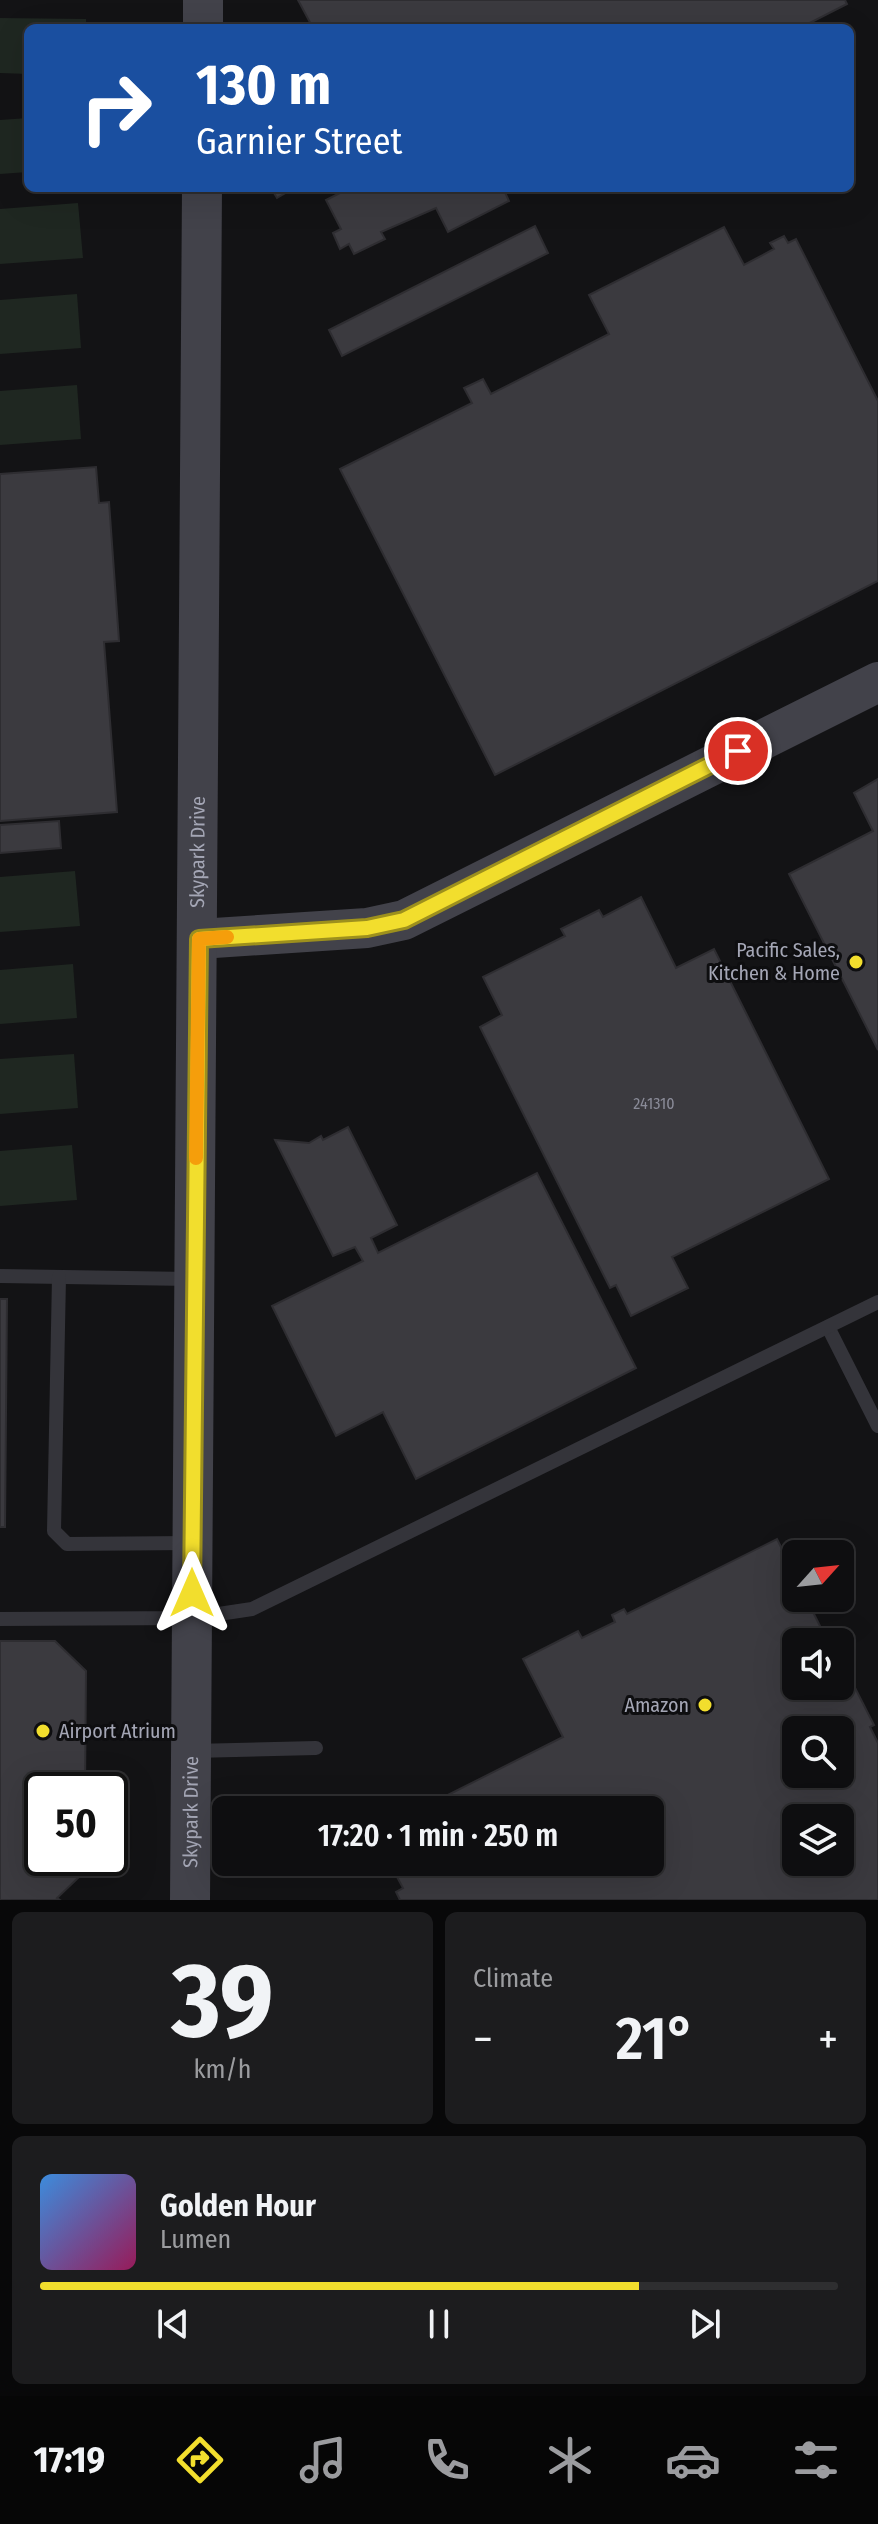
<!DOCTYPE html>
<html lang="en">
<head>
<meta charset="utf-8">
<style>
  :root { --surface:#0e0e10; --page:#1c1c1e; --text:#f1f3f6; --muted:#9b9c9f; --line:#2e2e30; --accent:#f2de2d }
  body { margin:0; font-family:"Fira Sans Condensed",sans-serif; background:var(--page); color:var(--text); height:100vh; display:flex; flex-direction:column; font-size:30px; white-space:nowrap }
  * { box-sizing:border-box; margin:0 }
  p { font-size:26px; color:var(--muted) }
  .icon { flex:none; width:44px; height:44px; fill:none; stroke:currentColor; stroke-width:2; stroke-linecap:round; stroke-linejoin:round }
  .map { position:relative; height:1900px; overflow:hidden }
  .side { display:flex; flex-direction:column; gap:12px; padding:12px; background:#080809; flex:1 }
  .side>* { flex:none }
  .hud { position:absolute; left:24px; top:24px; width:830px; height:168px; border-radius:12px; box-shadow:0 8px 32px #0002,0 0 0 2px var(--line); background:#1a4fa0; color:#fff; overflow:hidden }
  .needle { width:52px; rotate:63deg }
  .buttons { position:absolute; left:782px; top:1540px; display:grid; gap:16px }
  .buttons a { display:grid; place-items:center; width:72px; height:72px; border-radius:12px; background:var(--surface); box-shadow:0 8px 32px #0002,0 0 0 2px var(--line); font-size:40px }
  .speed { position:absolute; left:24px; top:1772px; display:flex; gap:16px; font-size:40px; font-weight:700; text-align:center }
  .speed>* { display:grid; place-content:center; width:104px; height:104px; border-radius:50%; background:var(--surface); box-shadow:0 8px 32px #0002,0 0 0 2px var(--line); line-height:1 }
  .speed .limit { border:4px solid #111; border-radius:12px; background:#fff; color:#111 }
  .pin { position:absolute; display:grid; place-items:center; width:68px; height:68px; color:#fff; margin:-34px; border:4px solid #fff; border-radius:50%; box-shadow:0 2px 8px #0007 }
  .me { position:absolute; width:88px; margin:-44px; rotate:0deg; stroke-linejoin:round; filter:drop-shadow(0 0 6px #0008) }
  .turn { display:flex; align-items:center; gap:28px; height:168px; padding:0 40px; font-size:36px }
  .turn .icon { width:104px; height:104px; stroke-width:2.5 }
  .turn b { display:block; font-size:56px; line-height:68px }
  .big { font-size:60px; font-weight:600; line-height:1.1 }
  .side .card { flex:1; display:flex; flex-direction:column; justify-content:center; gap:12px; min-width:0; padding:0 28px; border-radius:12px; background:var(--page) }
  .side .dial { align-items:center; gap:0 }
  .dial b { font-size:104px; line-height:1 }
  .song { display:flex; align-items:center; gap:24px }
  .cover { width:96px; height:96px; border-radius:12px; background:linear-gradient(135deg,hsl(210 70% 55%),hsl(330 70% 35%)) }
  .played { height:8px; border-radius:4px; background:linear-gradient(90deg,var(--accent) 75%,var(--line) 75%) }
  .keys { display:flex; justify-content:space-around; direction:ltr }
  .heat { display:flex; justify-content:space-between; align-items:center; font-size:44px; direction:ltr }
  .side .tiles { flex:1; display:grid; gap:12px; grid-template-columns:1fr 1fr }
  .card:last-child { grid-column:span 2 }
  .trip { position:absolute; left:212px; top:1796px; width:452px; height:80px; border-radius:12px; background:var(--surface); box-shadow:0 8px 32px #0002,0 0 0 2px var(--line); font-weight:600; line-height:80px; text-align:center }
  .tabs { display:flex; height:128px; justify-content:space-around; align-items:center; background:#060606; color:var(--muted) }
  .tabs .icon { width:56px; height:56px }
  .tabs .on { color:var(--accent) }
  .tabs b { font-size:36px; color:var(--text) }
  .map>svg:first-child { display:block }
  .green { fill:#1f2721 }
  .building { fill:#3b3a3f; stroke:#2e2d31; stroke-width:2; fill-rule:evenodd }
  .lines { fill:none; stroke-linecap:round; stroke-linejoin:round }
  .lane { stroke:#34343a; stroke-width:14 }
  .secondary { stroke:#42424a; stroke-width:40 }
  .route-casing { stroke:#9d901d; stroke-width:20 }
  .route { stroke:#f2de2d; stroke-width:14 }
  .slow { stroke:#f59e0b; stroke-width:14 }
  .poi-dot { fill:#f2de2d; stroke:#0e0e10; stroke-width:3 }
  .labels { text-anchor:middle; stroke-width:6; stroke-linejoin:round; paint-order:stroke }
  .number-label { font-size:16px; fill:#8a8b98 }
  .street-label { font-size:20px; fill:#a4a6b5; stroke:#0e0e10 }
  .poi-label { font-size:20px; fill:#a4a6b5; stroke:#0e0e10; text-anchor:end }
</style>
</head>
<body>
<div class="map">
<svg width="878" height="1900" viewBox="0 0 878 1900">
  <rect width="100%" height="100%" fill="#131315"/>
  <g class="green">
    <polygon points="0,18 86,19 86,28 28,28 28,74 0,73"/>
    <polygon points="28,118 28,172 0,174 0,120"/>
    <polygon points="78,203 83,258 0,264 0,209"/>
    <polygon points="77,294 81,348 0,354 0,300"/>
    <polygon points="77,385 81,439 0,445 0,391"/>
    <polygon points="75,871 80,926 0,932 0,877"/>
    <polygon points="73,964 77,1018 0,1024 0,970"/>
    <polygon points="74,1054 78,1108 0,1114 0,1059"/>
    <polygon points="72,1145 77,1200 0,1206 0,1151"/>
  </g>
  <g class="building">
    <polygon points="298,0 845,0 847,4 800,28 313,28"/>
    <polygon points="271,188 294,188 277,198"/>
    <polygon points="343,188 503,188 509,201 448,232 436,208 381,232 385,239 354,254 349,244 340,249 333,233 341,229 326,200 344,191"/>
    <polygon points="535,226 548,253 342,356 329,330"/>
    <polygon points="724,227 744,265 774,249 770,243 784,236 788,243 796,239 878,401 878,581 495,775 340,469 472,403 464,388 483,379 491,394 609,334 589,295"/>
    <polygon points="96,467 99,503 109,502 119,641 104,642 117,812 0,821 0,474"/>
    <polygon points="878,779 878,1050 789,874 873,831 854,793"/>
    <polygon points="59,821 61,848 0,853 0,825"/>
    <polygon points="641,897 676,968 714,949 829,1179 672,1257 688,1288 631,1316 616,1285 610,1288 480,1027 502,1015 483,977 565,936 561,929 599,910 603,917"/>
    <polygon points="348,1127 397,1225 371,1238 378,1253 537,1173 636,1368 416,1479 383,1412 336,1436 272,1306 363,1261 355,1247 333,1256 275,1140 309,1143 321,1136 323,1140"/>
    <polygon points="0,1299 7,1299 5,1527 0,1527"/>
    <path d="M 777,1539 L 796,1577 L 796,1598 L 806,1598 L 828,1642 L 796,1642 L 796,1686 L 840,1686 L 840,1665 L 843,1671 L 846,1670 L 874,1725 L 870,1727 L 878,1743 L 878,1900 L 400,1900 L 396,1892 L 403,1888 L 389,1862 L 650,1862 L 650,1810 L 418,1810 L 563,1737 L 523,1659 L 578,1631 L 582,1638 L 615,1622 L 612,1615 L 624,1609 L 627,1614 ZM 796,1730 L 840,1730 L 840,1774 L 796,1774 ZM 796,1818 L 840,1818 L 840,1862 L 796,1862 Z"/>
    <polygon points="0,1641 55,1641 86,1671 85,1790 42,1790 42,1858 80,1858 80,1876 57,1898 60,1900 0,1900"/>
  </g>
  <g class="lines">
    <g class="lane">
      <polyline points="0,1276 190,1279"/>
      <polyline points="59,1277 54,1531 67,1544 190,1543"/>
      <polyline points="828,1327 878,1426"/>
      <polyline points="0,1619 192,1618 252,1609 878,1302"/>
      <polyline points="193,1751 316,1748"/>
    </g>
    <g class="secondary">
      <polyline points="203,28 203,0"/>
      <polyline points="199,939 367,928 404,920 878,682"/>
      <path id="s1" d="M 190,1900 L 202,188"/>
    </g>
  </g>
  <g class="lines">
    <defs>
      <polyline id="route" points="192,1593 199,939 367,928 404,920 738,751"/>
    </defs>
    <use href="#route" class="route-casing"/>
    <use href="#route" class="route"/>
    <polyline class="slow" points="196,1158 199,939 227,937"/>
  </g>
  <g class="poi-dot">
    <circle cx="856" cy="962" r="8"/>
    <circle cx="705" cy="1705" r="8"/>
    <circle cx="43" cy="1731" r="8"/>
  </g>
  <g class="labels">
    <g class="number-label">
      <text x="654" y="1109">241310</text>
    </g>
    <g class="street-label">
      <text dy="7" stroke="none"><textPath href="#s1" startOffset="1048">Skypark Drive</textPath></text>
      <text dy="7" stroke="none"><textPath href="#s1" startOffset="88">Skypark Drive</textPath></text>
    </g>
    <g class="poi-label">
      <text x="840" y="957">Pacific Sales,<tspan x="840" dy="23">Kitchen &amp; Home</tspan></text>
      <text x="689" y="1712">Amazon</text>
      <text x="59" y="1738" text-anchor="start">Airport Atrium</text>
    </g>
  </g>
</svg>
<div class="buttons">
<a><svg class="needle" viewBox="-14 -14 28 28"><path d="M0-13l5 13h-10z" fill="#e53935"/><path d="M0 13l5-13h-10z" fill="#9b9c9f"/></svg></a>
<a><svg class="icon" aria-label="sound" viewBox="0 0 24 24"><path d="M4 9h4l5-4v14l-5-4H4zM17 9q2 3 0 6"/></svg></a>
<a><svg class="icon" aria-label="search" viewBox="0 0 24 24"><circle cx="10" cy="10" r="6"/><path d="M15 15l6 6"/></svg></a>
<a><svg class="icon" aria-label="layers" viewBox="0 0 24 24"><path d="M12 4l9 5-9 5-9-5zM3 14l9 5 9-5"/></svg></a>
</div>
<div class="speed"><div class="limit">50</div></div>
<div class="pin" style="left:738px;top:751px;background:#d93025"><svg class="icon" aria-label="arrive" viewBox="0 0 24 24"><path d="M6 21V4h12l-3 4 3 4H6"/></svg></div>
<svg class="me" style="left:192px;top:1593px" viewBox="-20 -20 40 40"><path d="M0-17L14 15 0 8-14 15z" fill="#f2de2d" stroke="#fff" stroke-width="4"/></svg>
<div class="trip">17:20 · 1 min · 250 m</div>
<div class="hud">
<div class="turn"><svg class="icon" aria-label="right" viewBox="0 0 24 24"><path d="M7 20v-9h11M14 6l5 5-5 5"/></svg><div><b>130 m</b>Garnier Street</div></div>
</div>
</div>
<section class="side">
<div class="tiles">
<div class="card dial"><b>39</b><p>km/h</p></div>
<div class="card"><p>Climate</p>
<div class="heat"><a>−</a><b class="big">21°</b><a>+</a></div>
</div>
<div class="card">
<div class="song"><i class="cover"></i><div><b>Golden Hour</b><p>Lumen</p></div></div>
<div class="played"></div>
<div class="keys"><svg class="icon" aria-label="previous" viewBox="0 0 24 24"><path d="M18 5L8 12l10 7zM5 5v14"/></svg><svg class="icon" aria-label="pause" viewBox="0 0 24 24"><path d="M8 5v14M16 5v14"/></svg><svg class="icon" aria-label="next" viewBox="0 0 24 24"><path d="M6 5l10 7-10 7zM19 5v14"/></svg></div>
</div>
</div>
</section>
<nav class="tabs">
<b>17:19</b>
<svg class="icon on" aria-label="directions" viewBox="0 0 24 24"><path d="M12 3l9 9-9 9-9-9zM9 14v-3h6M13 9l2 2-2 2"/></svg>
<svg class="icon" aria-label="music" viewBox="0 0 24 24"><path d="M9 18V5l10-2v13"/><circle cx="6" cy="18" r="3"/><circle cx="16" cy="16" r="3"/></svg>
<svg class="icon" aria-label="phone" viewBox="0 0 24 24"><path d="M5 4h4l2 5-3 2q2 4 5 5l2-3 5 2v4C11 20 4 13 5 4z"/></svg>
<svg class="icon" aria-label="climate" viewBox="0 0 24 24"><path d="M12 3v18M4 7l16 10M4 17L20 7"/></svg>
<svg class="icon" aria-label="car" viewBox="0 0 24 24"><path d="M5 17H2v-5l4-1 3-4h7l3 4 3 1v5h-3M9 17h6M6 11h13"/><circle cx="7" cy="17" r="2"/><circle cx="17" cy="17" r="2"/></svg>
<svg class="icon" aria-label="filters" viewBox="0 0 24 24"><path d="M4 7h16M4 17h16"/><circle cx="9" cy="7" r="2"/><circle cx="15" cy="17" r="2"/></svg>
</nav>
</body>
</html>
